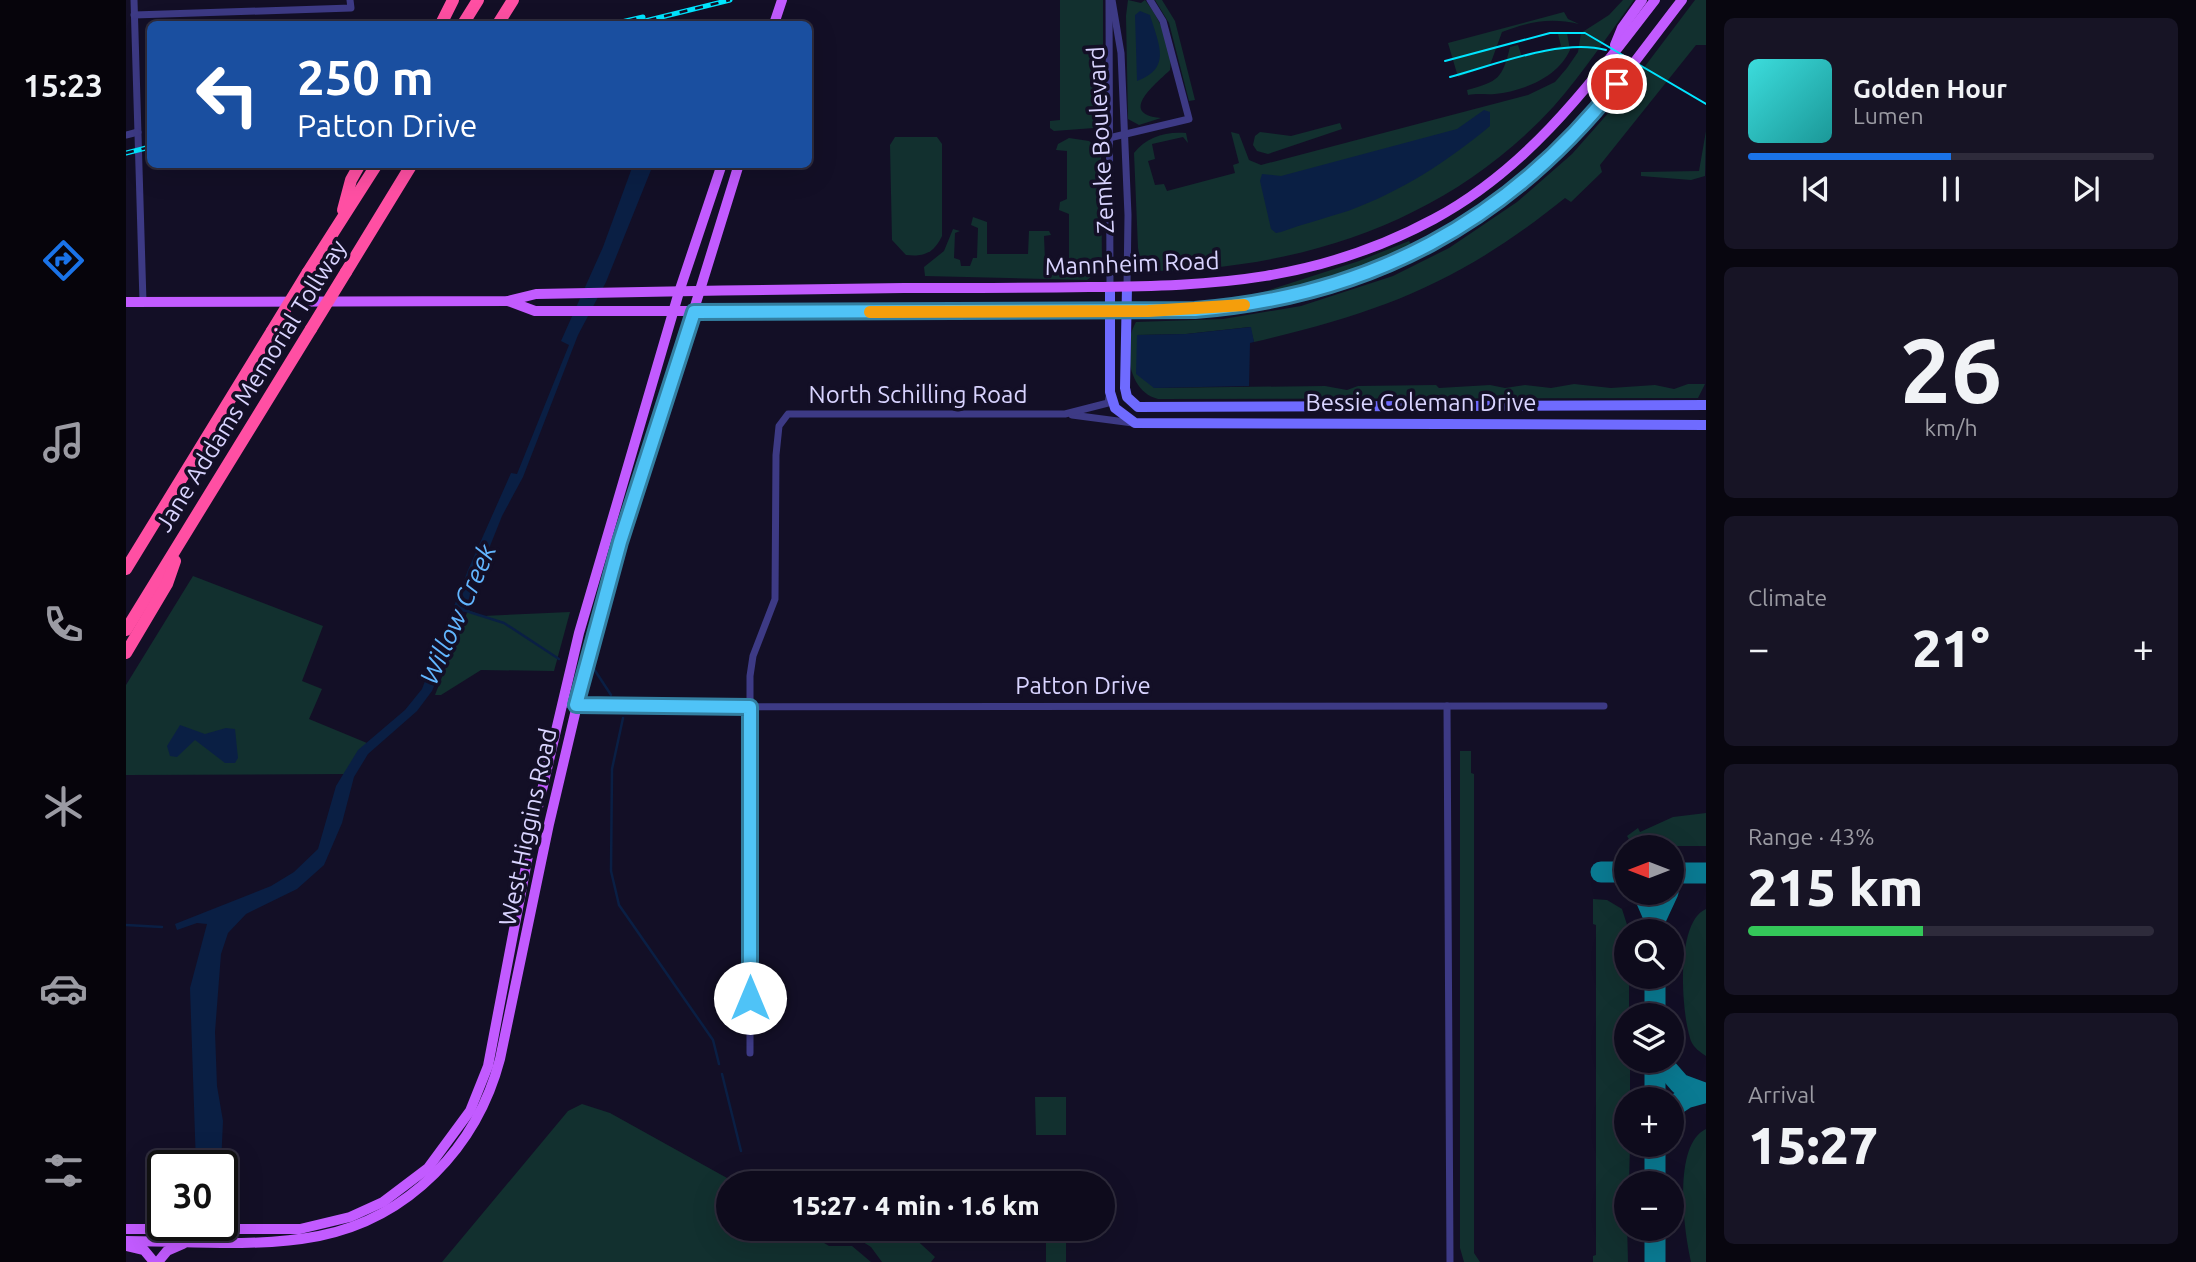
<!DOCTYPE html>
<html lang="en">
<head>
<meta charset="utf-8">
<style>
  :root { --surface:#0e0b1c; --page:#171425; --text:#f1f3f6; --muted:#9b9ba3; --line:#2e2b3b; --accent:#1a73e8 }
  body { margin:0; font-family:Ubuntu,sans-serif; background:var(--page); color:var(--text); height:100vh; display:flex; flex-direction:column; font-size:26px; white-space:nowrap }
  * { box-sizing:border-box; margin:0 }
  p { font-size:23px; color:var(--muted) }
  .icon { flex:none; width:38px; height:38px; fill:none; stroke:currentColor; stroke-width:2; stroke-linecap:round; stroke-linejoin:round }
  .map { position:relative; flex:1; overflow:hidden }
  .side { display:flex; flex-direction:column; gap:18px; padding:18px; background:#08060f; width:490px }
  .side>* { flex:none }
  .banner { position:absolute; left:21px; top:21px; width:665px; height:147px; border-radius:10px; box-shadow:0 7px 28px #0002,0 0 0 2px var(--line); background:#1a4fa0; color:#fff; overflow:hidden }
  .needle { width:46px; rotate:270deg }
  .fabs { position:absolute; left:1488px; top:835px; display:grid; gap:14px }
  .fabs a { display:grid; place-items:center; width:70px; height:70px; border-radius:50%; background:var(--surface); box-shadow:0 7px 28px #0002,0 0 0 2px var(--line); font-size:35px }
  .speed { position:absolute; left:21px; top:1150px; display:flex; gap:14px; font-size:35px; font-weight:700; text-align:center }
  .speed>* { display:grid; place-content:center; width:91px; height:91px; border-radius:50%; background:var(--surface); box-shadow:0 7px 28px #0002,0 0 0 2px var(--line); line-height:1 }
  .speed .limit { border:4px solid #111; border-radius:10px; background:#fff; color:#111 }
  .pin { position:absolute; display:grid; place-items:center; width:60px; height:60px; color:#fff; margin:-30px; border:4px solid #fff; border-radius:50%; box-shadow:0 2px 7px #0007 }
  .me { position:absolute; width:77px; margin:-38px; rotate:0deg; stroke-linejoin:round; filter:drop-shadow(0 0 5px #0008) }
  .turn { display:flex; align-items:center; gap:24px; height:147px; padding:0 35px; font-size:32px }
  .turn .icon { width:91px; height:91px; stroke-width:2.5 }
  .turn b { display:block; font-size:49px; line-height:60px }
  .big { font-size:52px; font-weight:800; line-height:1.1 }
  .side .tile { flex:1; display:flex; flex-direction:column; justify-content:center; gap:10px; min-width:0; padding:0 24px; border-radius:10px; background:var(--page) }
  .side .dial { align-items:center; gap:0 }
  .dial b { font-size:91px; line-height:1 }
  .song { display:flex; align-items:center; gap:21px }
  .cover { width:84px; height:84px; border-radius:10px; background:linear-gradient(135deg,hsl(180 70% 55%),hsl(180 70% 35%)) }
  .played { height:7px; border-radius:4px; background:linear-gradient(90deg,var(--accent) 50%,var(--line) 50%) }
  .keys { display:flex; justify-content:space-around; direction:ltr }
  .heat { display:flex; justify-content:space-between; align-items:center; font-size:38px; direction:ltr }
  .charge { height:10px; border-radius:5px; background:linear-gradient(90deg,#34c759 43%,var(--line) 0) }
  .trip { position:absolute; left:590px; top:1171px; width:399px; height:70px; border-radius:35px; background:var(--surface); box-shadow:0 7px 28px #0002,0 0 0 2px var(--line); font-weight:800; line-height:70px; text-align:center }
  main { display:flex; flex:1; min-height:0 }
  .menu { display:flex; flex-direction:column; width:126px; justify-content:space-around; align-items:center; background:#06040b; color:var(--muted) }
  .menu .icon { width:49px; height:49px }
  .menu .on { color:var(--accent) }
  .menu b { font-size:32px; color:var(--text) }
  .map>svg:first-child { display:block }
  .green { fill:#12302f }
  .water { fill:#0a1f44 }
  .lines { fill:none; stroke-linecap:round; stroke-linejoin:round }
  .stream { stroke:#0a1f44; stroke-width:2.5 }
  .taxiway { stroke:#0a7a92; stroke-width:21 }
  .street { stroke:#3d3a85; stroke-width:7 }
  .secondary { stroke:#6f6bff; stroke-width:10 }
  .primary { stroke:#c25bff; stroke-width:10 }
  .highway { stroke:#ff4fa3; stroke-width:12 }
  .tram { stroke:#00e5ff; stroke-width:2 }
  .rail-casing { stroke:#00e5ff; stroke-width:5 }
  .rail { stroke:#130f26; stroke-width:2.5; stroke-dasharray:8; stroke-linecap:butt }
  .highway-bridge { stroke:#ff4fa3; stroke-width:12 }
  .route-casing { stroke:#337fa1; stroke-width:18 }
  .route { stroke:#4fc3f7; stroke-width:12 }
  .slow { stroke:#f59e0b; stroke-width:12 }
  .labels { text-anchor:middle; stroke-width:7; stroke-linejoin:round; paint-order:stroke }
  .street-label { font-size:24px; fill:#d9d4ff; stroke:#130f26 }
  .water-label { font-size:26px; font-style:italic; fill:#62b6ff; stroke:#130f26 }
</style>
</head>
<body>
<main>
<nav class="menu">
<b>15:23</b>
<svg class="icon on" aria-label="directions" viewBox="0 0 24 24"><path d="M12 3l9 9-9 9-9-9zM9 14v-3h6M13 9l2 2-2 2"/></svg>
<svg class="icon" aria-label="music" viewBox="0 0 24 24"><path d="M9 18V5l10-2v13"/><circle cx="6" cy="18" r="3"/><circle cx="16" cy="16" r="3"/></svg>
<svg class="icon" aria-label="phone" viewBox="0 0 24 24"><path d="M5 4h4l2 5-3 2q2 4 5 5l2-3 5 2v4C11 20 4 13 5 4z"/></svg>
<svg class="icon" aria-label="climate" viewBox="0 0 24 24"><path d="M12 3v18M4 7l16 10M4 17L20 7"/></svg>
<svg class="icon" aria-label="car" viewBox="0 0 24 24"><path d="M5 17H2v-5l4-1 3-4h7l3 4 3 1v5h-3M9 17h6M6 11h13"/><circle cx="7" cy="17" r="2"/><circle cx="17" cy="17" r="2"/></svg>
<svg class="icon" aria-label="filters" viewBox="0 0 24 24"><path d="M4 7h16M4 17h16"/><circle cx="9" cy="7" r="2"/><circle cx="15" cy="17" r="2"/></svg>
</nav>
<div class="map">
<svg width="1580" height="1262" viewBox="0 0 1580 1262">
  <rect width="100%" height="100%" fill="#130f26"/>
  <g class="green">
    <polygon points="934,0 977,0 977,118 972,127 968,128 928,131 924,128 924,121 934,120"/>
    <path d="M 1002,0 L 1015,3 L 1019,0 C 1033,18 1048,46 1044,70 C 1032,82 990,114 1035,118 L 1013,125 L 1002,119 L 1000,16 Z"/>
    <polygon points="1029,0 1036,0 1049,21 1069,100 1063,101 1043,23"/>
    <path d="M 1497,0 L 1508,0 C 1482,35 1457,73 1428,106 C 1321,223 1171,271 1016,271 L 1012,248 L 1008,153 C 1020,137 1040,131 1060,133 L 1062,143 L 1057,137 L 1026,144 L 1029,159 L 1022,161 L 1029,185 L 1038,184 L 1041,191 L 1109,173 L 1107,165 L 1113,163 L 1105,132 L 1113,134 L 1123,160 L 1135,165 L 1402,95 L 1429,82 L 1441,68 L 1452,52 L 1455,33 L 1483,15 Z"/>
    <path d="M 1569,0 L 1580,0 L 1580,45 L 1570,45 L 1474,165 L 1476,172 L 1445,202 L 1439,198 C 1335,282 1257,312 1128,342 L 1124,327 L 1060,334 L 1012,335 L 1028,388 L 1199,386 L 1221,390 L 1232,386 L 1310,385 L 1313,388 L 1364,385 L 1379,388 L 1399,385 L 1425,388 L 1448,384 L 1485,388 L 1529,385 L 1548,389 L 1562,384 L 1579,384 L 1572,398 L 1032,399 C 1002,392 996,346 1010,322 L 1097,319 L 1175,306 L 1267,276 L 1323,248 L 1391,202 L 1446,154 L 1492,102 Z"/>
    <path d="M 1438,12 L 1442,19 L 1453,24 C 1423,17 1403,22 1376,32 L 1364,65 L 1332,77 L 1322,43 Z"/>
    <path d="M 1441,33 L 1444,50 C 1432,77 1398,91 1369,94 C 1359,95 1353,93 1342,95 L 1341,90 C 1373,81 1376,79 1384,47 L 1392,45 L 1396,57 L 1435,46 L 1432,34 Z"/>
    <polygon points="1214,123 1216,129 1142,154 1131,151 1127,145 1129,136 1134,132 1165,136"/>
    <polygon points="1580,131 1579,176 1565,180 1515,176 1515,172 1573,171"/>
    <path d="M 769,137 L 811,137 L 816,144 L 816,236 C 808,253 798,257 780,255 L 766,240 L 764,145 Z"/>
    <polygon points="943,138 963,141 975,152 976,268 961,280 799,276 798,267 818,251 827,229 834,231 829,233 828,258 834,260 835,266 844,266 847,258 851,258 852,228 845,225 847,217 861,222 861,254 902,254 903,231 923,231 925,235 918,236 919,261 926,268 936,268 938,262 943,261 943,214 933,210 934,202 941,199 941,151 930,150 932,144"/>
    <path d="M 1283,241 L 1286,246 C 1233,271 1179,287 1122,297 L 1233,261 Z"/>
    <polygon points="67,576 197,626 176,681 196,689 183,719 241,743 218,774 0,775 0,685"/>
    <polygon points="342,610 357,616 444,612 428,671 355,670 315,695 309,695"/>
    <polygon points="1334,751 1345,751 1345,773 1348,774 1348,1253 1354,1262 1338,1262 1334,1248"/>
    <polygon points="1580,813 1580,846 1507,846 1501,836 1512,828 1514,832 1547,817"/>
    <polygon points="1467,899 1481,900 1496,909 1503,931 1500,931 1500,976 1503,977 1503,1015 1500,1015 1500,1060 1504,1061 1504,1099 1500,1099 1500,1144 1504,1145 1503,1183 1500,1183 1502,1262 1467,1262 1467,1256 1470,1255 1470,925 1467,924"/>
    <path d="M 1580,909 L 1580,1056 C 1574,1052 1568,1048 1565,1041 C 1555,1013 1549,922 1580,909 Z"/>
    <polygon points="909,1097 940,1097 940,1135 910,1135"/>
    <polygon points="456,1104 484,1113 610,1183 602,1183 602,1228 676,1229 703,1246 726,1246 745,1262 316,1262 442,1111"/>
    <path d="M 1580,1129 L 1580,1262 L 1565,1262 C 1558,1232 1546,1145 1580,1129 Z"/>
    <rect x="920" y="1229" width="20" height="33"/>
    <polygon points="731,1230 784,1234 809,1257 805,1262 756,1262 745,1247 726,1235"/>
  </g>
  <g class="water">
    <path d="M 1014,11 L 1024,15 C 1032,43 1047,68 1011,81 L 1009,15 Z"/>
    <path d="M 1358,110 L 1364,112 L 1364,126 C 1321,162 1274,192 1222,211 C 1200,218 1177,224 1155,232 L 1150,233 L 1145,229 L 1134,181 L 1136,174 L 1155,176 L 1331,129 Z"/>
    <polygon points="507,165 527,165 480,282 452,335 397,477 376,516 306,691 291,711 242,754 228,777 216,823 198,865 171,889 120,914 102,933 95,954 89,1032 91,1086 97,1121 95,1165 70,1165 64,988 81,924 71,923 51,930 49,924 145,886 168,872 192,849 210,786 232,750 279,710 296,689 342,570 385,473 391,474 443,345 435,341 477,247"/>
    <polygon points="1125,327 1128,342 1124,343 1123,386 1028,388 1010,374 1011,335 1060,334"/>
    <polygon points="54,725 79,734 100,728 109,729 112,758 109,763 99,763 69,740 51,757 44,756 41,746"/>
  </g>
  <g class="lines">
    <g class="stream">
      <polyline points="337,610 378,623 433,659"/>
      <polyline points="468,669 485,695"/>
      <polyline points="497,718 486,769 485,871 493,905 587,1040 593,1064"/>
      <polyline points="0,925 36,927"/>
      <polyline points="596,1074 615,1151"/>
    </g>
    <g class="taxiway">
      <polyline points="1475,872 1500,872"/>
      <polyline points="1545,873 1580,873"/>
      <polyline points="1517,892 1529,920 1542,892"/>
      <polyline points="1529,976 1529,1015"/>
      <polyline points="1529,1060 1529,1099"/>
      <polyline points="1533,1060 1554,1084 1578,1093 1560,1098 1545,1108"/>
      <polyline points="1529,1144 1529,1183"/>
      <polyline points="1529,1228 1529,1262"/>
    </g>
    <g class="street">
      <polyline points="8,0 17,302"/>
      <polyline points="983,0 984,287"/>
      <polyline points="986,0 995,53 1002,215 1001,287"/>
      <polyline points="8,15 225,8 224,0"/>
      <polyline points="0,135 12,132"/>
      <polyline points="983,138 1063,119 1037,21 1024,0"/>
      <polyline points="946,415 1007,423"/>
      <polyline points="436,704 479,707 1478,706"/>
      <polyline points="1321,706 1324,1262"/>
      <polyline points="624,1053 624,676 627,656 649,599 650,455 653,426 662,414 939,414 982,403 984,392"/>
    </g>
    <g class="secondary">
      <polyline points="984,287 984,392 989,408 1009,423 1580,425"/>
      <polyline points="1001,287 999,388 1001,397 1012,407 1580,405"/>
    </g>
    <g class="primary">
      <polyline points="648,24 656,0"/>
      <polyline points="1489,45 1496,28 1516,0"/>
      <path d="M 382,301 L 409,311 L 1022,311 C 1178,307 1325,263 1436,149 C 1480,103 1517,50 1556,0"/>
      <path d="M 0,302 L 382,301 L 410,294 C 533,292 655,289 778,288 C 840,288 901,288 963,287 C 1090,286 1193,281 1308,219 C 1403,168 1465,83 1529,0"/>
      <polyline points="0,1229 174,1229 224,1217 257,1202 302,1168 344,1111 362,1066 408,824 453,633 553,292 596,164"/>
      <path d="M 0,1241 C 63,1241 131,1248 193,1236 C 283,1218 351,1147 374,1059 L 423,824 L 469,629 L 613,164"/>
      <polyline points="0,1246 18,1250 28,1262"/>
      <polyline points="32,1262 41,1251 57,1244"/>
    </g>
    <g class="highway">
      <polyline points="315,24 327,0"/>
      <polyline points="337,24 352,0"/>
      <polyline points="372,24 387,0"/>
      <polyline points="217,210 225,180 234,164"/>
      <polyline points="182,272 251,164"/>
      <polyline points="220,272 286,164"/>
      <polyline points="0,569 146,331"/>
      <polyline points="0,630 185,329"/>
      <polyline points="0,653 41,584 49,561"/>
    </g>
    <g class="tram">
      <polyline points="1319,61 1424,33 1459,33 1580,104"/>
      <path d="M 1324,77 C 1369,65 1435,38 1480,50"/>
    </g>
    <defs>
      <g id="rail">
        <polyline points="487,24 517,17"/>
        <polyline points="507,24 604,0"/>
        <polyline points="0,153 24,147"/>
      </g>
    </defs>
    <use href="#rail" class="rail-casing"/>
    <use href="#rail" class="rail"/>
    <g class="highway-bridge">
      <polyline points="185,329 220,272"/>
      <polyline points="146,331 182,272"/>
    </g>
  </g>
  <g class="lines">
    <defs>
      <path id="route" d="M 624,998 L 624,707 L 450,705 L 494,542 L 568,312 L 1069,310 C 1244,296 1382,222 1491,84"/>
    </defs>
    <use href="#route" class="route-casing"/>
    <use href="#route" class="route"/>
    <polyline class="slow" points="744,312 1022,311 1118,305"/>
  </g>
  <g class="labels">
    <g class="street-label">
      <text transform="translate(975 140) rotate(-93)" y="8">Zemke Boulevard</text>
      <text transform="translate(1006 264) rotate(-2)" y="8">Mannheim Road</text>
      <text transform="translate(125 386) rotate(-58)" y="8">Jane Addams Memorial Tollway</text>
      <text x="792" y="403">North Schilling Road</text>
      <text x="1295" y="411">Bessie Coleman Drive</text>
      <text x="957" y="694">Patton Drive</text>
      <text transform="translate(402 827) rotate(-78)" y="8">West Higgins Road</text>
    </g>
    <g class="water-label">
      <text transform="translate(332 614) rotate(-66)" y="9">Willow Creek</text>
    </g>
  </g>
</svg>
<div class="fabs">
<a><svg class="needle" viewBox="-14 -14 28 28"><path d="M0-13l5 13h-10z" fill="#e53935"/><path d="M0 13l5-13h-10z" fill="#9b9ba3"/></svg></a>
<a><svg class="icon" aria-label="search" viewBox="0 0 24 24"><circle cx="10" cy="10" r="6"/><path d="M15 15l6 6"/></svg></a>
<a><svg class="icon" aria-label="layers" viewBox="0 0 24 24"><path d="M12 4l9 5-9 5-9-5zM3 14l9 5 9-5"/></svg></a>
<a>+</a>
<a>−</a>
</div>
<div class="speed"><div class="limit">30</div></div>
<div class="pin" style="left:1491px;top:84px;background:#d93025"><svg class="icon" aria-label="arrive" viewBox="0 0 24 24"><path d="M6 21V4h12l-3 4 3 4H6"/></svg></div>
<svg class="me" style="left:624px;top:998px" viewBox="-20 -20 40 40"><circle r="19" fill="#fff"/><path d="M0-13L10 11 0 6-10 11z" fill="#4fc3f7"/></svg>
<div class="trip">15:27 · 4 min · 1.6 km</div>
<div class="banner">
<div class="turn"><svg class="icon" aria-label="left" viewBox="0 0 24 24"><path d="M17 20v-9H6M10 6l-5 5 5 5"/></svg><div><b>250 m</b>Patton Drive</div></div>
</div>
</div>
<section class="side">
<div class="tile">
<div class="song"><i class="cover"></i><div><b>Golden Hour</b><p>Lumen</p></div></div>
<div class="played"></div>
<div class="keys"><svg class="icon" aria-label="previous" viewBox="0 0 24 24"><path d="M18 5L8 12l10 7zM5 5v14"/></svg><svg class="icon" aria-label="pause" viewBox="0 0 24 24"><path d="M8 5v14M16 5v14"/></svg><svg class="icon" aria-label="next" viewBox="0 0 24 24"><path d="M6 5l10 7-10 7zM19 5v14"/></svg></div>
</div>
<div class="tile dial"><b>26</b><p>km/h</p></div>
<div class="tile"><p>Climate</p>
<div class="heat"><a>−</a><b class="big">21°</b><a>+</a></div>
</div>
<div class="tile"><p>Range · 43%</p><b class="big">215 km</b><div class="charge"></div></div>
<div class="tile"><p>Arrival</p><b class="big">15:27</b></div>
</section>
</main>
</body>
</html>
